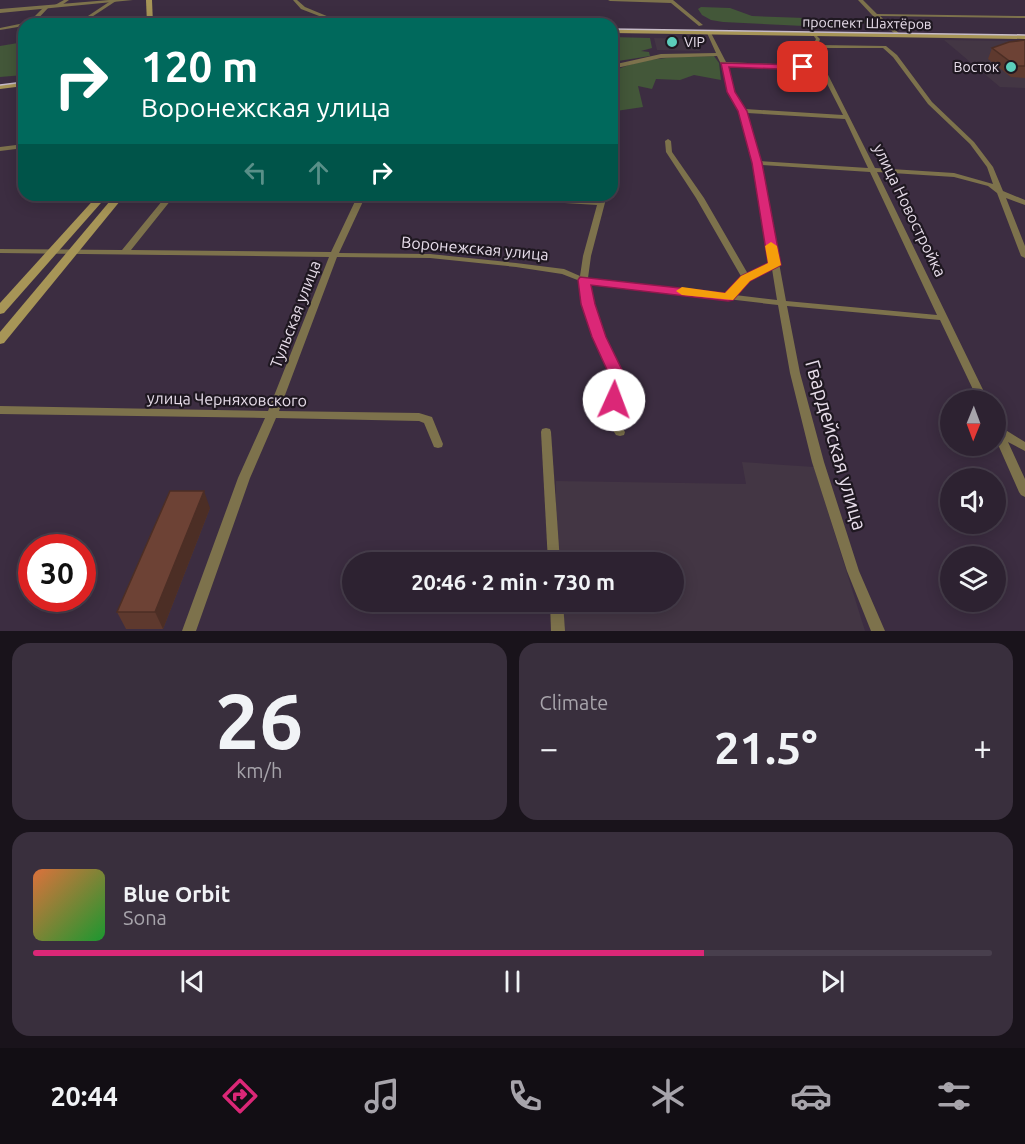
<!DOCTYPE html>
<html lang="en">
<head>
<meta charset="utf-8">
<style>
  :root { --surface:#2d2231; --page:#392f3d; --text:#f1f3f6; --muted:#a7a4ab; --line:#483f4d; --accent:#db2777 }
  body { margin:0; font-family:Ubuntu,sans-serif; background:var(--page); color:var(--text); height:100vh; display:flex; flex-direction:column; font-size:22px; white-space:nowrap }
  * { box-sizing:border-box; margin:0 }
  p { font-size:20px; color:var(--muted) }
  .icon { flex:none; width:33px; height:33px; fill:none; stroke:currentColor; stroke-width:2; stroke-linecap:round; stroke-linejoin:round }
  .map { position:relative; height:631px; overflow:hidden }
  .details { display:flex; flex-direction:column; gap:12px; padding:12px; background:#19131b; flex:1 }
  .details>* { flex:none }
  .guide { position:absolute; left:18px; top:18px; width:600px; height:183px; border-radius:18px; box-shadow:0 3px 15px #0003,0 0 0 2px var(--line); background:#00695c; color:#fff; overflow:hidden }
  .needle { width:39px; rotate:181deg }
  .tools { position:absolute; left:940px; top:390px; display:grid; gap:12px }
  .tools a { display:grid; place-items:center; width:66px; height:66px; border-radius:50%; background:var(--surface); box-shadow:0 3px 15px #0003,0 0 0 2px var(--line); font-size:30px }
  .speed { position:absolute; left:18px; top:534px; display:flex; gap:12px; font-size:30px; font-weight:700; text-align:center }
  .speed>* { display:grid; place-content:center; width:78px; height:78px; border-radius:50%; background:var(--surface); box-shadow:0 3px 15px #0003,0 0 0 2px var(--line); line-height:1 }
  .speed .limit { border:9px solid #d22; background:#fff; color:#111 }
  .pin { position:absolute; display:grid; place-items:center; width:51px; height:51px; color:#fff; margin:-26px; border-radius:12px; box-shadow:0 3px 9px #0006 }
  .me { position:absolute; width:66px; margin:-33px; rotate:2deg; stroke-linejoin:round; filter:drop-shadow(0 0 4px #0008) }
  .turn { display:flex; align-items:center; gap:21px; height:126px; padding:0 24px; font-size:27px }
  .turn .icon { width:78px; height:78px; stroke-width:2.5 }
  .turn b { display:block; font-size:42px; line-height:51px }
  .lanes { display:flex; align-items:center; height:57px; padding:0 24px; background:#0003; justify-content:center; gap:30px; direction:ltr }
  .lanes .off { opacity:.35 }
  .big { font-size:45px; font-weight:600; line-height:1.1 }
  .details .widget { flex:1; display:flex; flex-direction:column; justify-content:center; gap:9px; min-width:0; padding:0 21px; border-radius:18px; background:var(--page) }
  .details .dial { align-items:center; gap:0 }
  .dial b { font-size:78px; line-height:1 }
  .song { display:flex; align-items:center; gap:18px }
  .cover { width:72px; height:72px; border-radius:9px; background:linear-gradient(135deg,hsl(20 70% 55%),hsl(130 70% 35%)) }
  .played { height:6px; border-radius:3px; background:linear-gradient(90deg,var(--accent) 70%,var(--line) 70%) }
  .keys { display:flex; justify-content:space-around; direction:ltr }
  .heat { display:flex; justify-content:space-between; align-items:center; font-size:33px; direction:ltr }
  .details .tiles { flex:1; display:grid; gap:12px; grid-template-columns:1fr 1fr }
  .widget:last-child { grid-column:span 2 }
  .trip { position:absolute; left:342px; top:552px; width:342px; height:60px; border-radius:30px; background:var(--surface); box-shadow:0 3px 15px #0003,0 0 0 2px var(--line); font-weight:600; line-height:60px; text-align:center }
  .dock { display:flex; height:96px; justify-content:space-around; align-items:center; background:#120e14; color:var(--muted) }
  .dock .icon { width:42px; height:42px }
  .dock .active { color:var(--accent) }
  .dock b { font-size:27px; color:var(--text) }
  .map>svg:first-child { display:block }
  .commercial { fill:#433644 }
  .green { fill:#435739 }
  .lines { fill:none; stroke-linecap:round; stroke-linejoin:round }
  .minor { fill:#7d724c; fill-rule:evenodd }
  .tertiary { fill:#7d724c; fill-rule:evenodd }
  .secondary { fill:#a79557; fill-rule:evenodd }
  .tram { stroke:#c5bac8; stroke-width:1.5 }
  .wall { fill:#5e392e }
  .shaded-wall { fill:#4c2e25 }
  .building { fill:#6d4235; stroke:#4c2e25; stroke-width:1.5 }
  .route { fill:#db2777; stroke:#8e194d; stroke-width:1.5 }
  .slow { fill:#f59e0b }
  .poi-dot { fill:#5bcebb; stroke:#1f1821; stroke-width:2 }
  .labels { text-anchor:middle; stroke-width:4.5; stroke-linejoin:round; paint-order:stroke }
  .far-street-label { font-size:14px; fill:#e7ddea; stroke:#1f1821 }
  .far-poi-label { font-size:14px; fill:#e7ddea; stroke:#1f1821; text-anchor:start }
  .street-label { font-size:16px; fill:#e7ddea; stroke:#1f1821 }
  .near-street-label { font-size:20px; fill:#e7ddea; stroke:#1f1821 }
</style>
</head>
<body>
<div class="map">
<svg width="1025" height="631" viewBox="0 0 1025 631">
  <rect width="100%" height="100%" fill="#3c2d41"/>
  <g class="commercial">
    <polygon points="654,38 695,39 700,51 657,50"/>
    <polygon points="944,40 1025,41 1025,88 1000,87"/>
    <polygon points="742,462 814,467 865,631 555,631 556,602 674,602 674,562 556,562 556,481 746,484"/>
  </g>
  <g class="green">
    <polygon points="701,7 730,8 752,16 805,18 826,22 860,20 870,22 825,27 723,22 711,20 702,15 698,9"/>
    <polygon points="612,37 650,38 652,48 641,51 649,52 650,56 612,62"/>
    <polygon points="24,42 24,75 0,77 0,46"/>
    <path d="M 714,56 L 719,63 L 721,80 L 694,75 L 680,80 L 656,79 L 652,89 L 638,86 L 643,107 L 616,111 L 612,97 L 612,72 C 643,56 680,57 714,56 Z"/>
  </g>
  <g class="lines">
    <g class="minor">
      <polygon points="64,0 69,0 59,7 55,7 55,5"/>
      <polygon points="112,0 116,1 81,24 76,24"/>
      <polygon points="293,0 297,0 305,7 346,24 340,24 301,9"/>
      <polygon points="608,0 673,0 703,25 699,26 671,3 610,1"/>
      <polygon points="858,0 863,0 877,14 1025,16 1025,18 880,16 901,35 901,37 899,37 873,16"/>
      <polygon points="45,6 49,7 33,24 24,24 24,26 0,30 0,28 29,22"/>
      <path d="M 709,32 L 711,33 L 726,62 L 818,66 L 810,51 L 816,39 L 813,35 L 815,34 L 820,39 L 818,45 L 886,46 L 897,55 L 932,102 L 974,142 L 993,167 L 1003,191 L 1025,200 L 1025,205 L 1006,198 L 1025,246 L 1025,258 L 1021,256 L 997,193 L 988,186 L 954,177 L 877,172 L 988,400 L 978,400 L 940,320 L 787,306 L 800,373 L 824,462 L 859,571 L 885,631 L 871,631 L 847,571 L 812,462 L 790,373 L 778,305 L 589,283 L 592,304 L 604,337 L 621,372 L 619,400 L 613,410 L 613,414 L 625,432 L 624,435 L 620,436 L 616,435 L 603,415 L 603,410 L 609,400 L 611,372 L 594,337 L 584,304 L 580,281 L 562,274 L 516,267 L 430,258 L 337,257 L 279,411 L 419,413 L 432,417 L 443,444 L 442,447 L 438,448 L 434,447 L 424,423 L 419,421 L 276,418 L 250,478 L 196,631 L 182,631 L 238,478 L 265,418 L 0,414 L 0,406 L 268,411 L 329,257 L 0,253 L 0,249 L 122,250 L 167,195 L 175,195 L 131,250 L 331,252 L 358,195 L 366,195 L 339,253 L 430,254 L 516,263 L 564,269 L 580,276 L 583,256 L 597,205 L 466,197 L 462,195 L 503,195 L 598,201 L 599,195 L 607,195 L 591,256 L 588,278 L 726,294 L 742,278 L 696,198 L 666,152 L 665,141 L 668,139 L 671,141 L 672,152 L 704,198 L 748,274 L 771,264 L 754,163 L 740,111 L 728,92 L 721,64 L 717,56 L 661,58 L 612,69 L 612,65 L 661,54 L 716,53 L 707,33 ZM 817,48 L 883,48 L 893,57 L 928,104 L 970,144 L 987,167 L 993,184 L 954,173 L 875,168 L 816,51 ZM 727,66 L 820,70 L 843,115 L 745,109 L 734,92 ZM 747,113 L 845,119 L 868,168 L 760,161 ZM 761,165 L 870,172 L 937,315 L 786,301 ZM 772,269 L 777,300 L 735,295 L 749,280 Z"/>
      <polygon points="24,144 24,148 0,151 0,147"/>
      <polygon points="996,424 1025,442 1025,451 1008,442 1025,479 1025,497 1021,495 1019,492 996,440"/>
      <polygon points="546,428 550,429 551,432 560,562 548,562 541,432 542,429"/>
      <polygon points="550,602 563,602 565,631 551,631"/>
    </g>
    <polygon class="tertiary" points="109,0 133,0 0,13 0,9"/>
    <g class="secondary">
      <polygon points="146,0 152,0 153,24 147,24"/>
      <polygon points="612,29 1025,35 1025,39 612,33"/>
      <polygon points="24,82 24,86 0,89 0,85"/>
      <polygon points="98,195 108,195 4,313 0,314 0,303"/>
      <polygon points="115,195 125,195 4,343 0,344 0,332"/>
    </g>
    <g class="tram">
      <polyline points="612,29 1025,35"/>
      <polyline points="0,85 24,82"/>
    </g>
  </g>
  <g class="wall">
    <polygon points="1025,40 1025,78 1011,77 988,59 992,48"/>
    <polygon points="210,508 163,629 126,629 117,612"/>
  </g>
  <polygon class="shaded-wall" points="204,491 210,508 163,629 155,612"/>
  <g class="building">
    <polygon points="218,21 219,24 196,23"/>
    <polygon points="1025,40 1025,66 1016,66 992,48 1009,42"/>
    <polygon points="170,491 204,491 155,612 117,612"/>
  </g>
  <polygon class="route" points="721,63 803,65 807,67 803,70 729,67 735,92 747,111 762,163 781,265 750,281 733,300 728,301 591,285 595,304 606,337 623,372 622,400 620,404 609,404 607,400 608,372 592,337 581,304 578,280 580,277 725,293 741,276 768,263 752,163 738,111 727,92"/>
  <polygon class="slow" points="771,242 777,246 781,265 750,281 733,300 682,295 676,291 682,287 725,293 741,276 768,263 765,246"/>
  <g class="poi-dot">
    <circle cx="672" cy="42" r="6"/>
    <circle cx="1011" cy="67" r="6"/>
  </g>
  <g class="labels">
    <g class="far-street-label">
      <text transform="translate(867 23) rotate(1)" y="5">проспект Шахтёров</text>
    </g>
    <g class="far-poi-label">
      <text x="684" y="47">VIP</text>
      <text x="999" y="72" text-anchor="end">Восток</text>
    </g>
    <g class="street-label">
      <text transform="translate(910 210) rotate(64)" y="6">улица Новостройка</text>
      <text transform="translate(475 248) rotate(5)" y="6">Воронежская улица</text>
      <text transform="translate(295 314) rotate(-69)" y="6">Тульская улица</text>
      <text transform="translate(227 399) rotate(1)" y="6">улица Черняховского</text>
    </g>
    <g class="near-street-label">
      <text transform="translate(836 445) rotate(74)" y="7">Гвардейская улица</text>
    </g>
  </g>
</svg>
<div class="tools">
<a><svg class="needle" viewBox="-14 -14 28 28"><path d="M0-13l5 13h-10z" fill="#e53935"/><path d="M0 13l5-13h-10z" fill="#a7a4ab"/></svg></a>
<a><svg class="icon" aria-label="sound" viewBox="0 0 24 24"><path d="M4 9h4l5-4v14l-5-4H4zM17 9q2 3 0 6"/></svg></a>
<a><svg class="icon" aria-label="layers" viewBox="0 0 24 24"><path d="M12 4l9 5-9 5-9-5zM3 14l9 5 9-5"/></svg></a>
</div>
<div class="speed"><div class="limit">30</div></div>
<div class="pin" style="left:803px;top:67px;background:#d93025"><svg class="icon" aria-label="arrive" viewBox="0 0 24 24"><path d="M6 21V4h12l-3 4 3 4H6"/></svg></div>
<svg class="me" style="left:614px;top:400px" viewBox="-20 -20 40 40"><circle r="19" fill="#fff"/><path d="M0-13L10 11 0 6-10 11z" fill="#db2777"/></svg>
<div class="trip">20:46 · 2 min · 730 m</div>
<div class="guide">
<div class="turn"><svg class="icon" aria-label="right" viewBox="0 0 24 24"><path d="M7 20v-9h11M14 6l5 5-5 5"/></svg><div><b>120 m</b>Воронежская улица</div></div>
<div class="lanes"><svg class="icon off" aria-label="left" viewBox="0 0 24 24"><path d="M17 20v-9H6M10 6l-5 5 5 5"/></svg><svg class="icon off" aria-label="ahead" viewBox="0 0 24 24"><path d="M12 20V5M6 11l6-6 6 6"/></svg><svg class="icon" aria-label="right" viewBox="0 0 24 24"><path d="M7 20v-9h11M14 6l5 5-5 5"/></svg></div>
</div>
</div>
<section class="details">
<div class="tiles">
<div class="widget dial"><b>26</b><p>km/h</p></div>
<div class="widget"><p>Climate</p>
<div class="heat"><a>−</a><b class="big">21.5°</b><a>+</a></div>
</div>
<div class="widget">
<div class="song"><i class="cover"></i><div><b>Blue Orbit</b><p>Sona</p></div></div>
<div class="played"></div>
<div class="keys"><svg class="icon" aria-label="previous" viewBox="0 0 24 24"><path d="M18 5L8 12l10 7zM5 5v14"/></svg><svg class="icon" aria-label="pause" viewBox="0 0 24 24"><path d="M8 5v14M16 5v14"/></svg><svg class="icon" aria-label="next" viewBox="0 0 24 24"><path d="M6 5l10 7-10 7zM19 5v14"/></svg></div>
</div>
</div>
</section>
<nav class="dock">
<b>20:44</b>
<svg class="icon active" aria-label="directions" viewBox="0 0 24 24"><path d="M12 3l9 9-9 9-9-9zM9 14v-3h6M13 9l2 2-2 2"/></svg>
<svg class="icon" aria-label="music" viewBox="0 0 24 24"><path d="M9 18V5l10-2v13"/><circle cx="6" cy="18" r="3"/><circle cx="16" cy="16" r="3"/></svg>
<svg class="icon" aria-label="phone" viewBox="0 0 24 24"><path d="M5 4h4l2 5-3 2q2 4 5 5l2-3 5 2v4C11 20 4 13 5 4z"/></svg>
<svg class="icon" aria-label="climate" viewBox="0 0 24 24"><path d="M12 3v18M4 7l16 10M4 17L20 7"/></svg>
<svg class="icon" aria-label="car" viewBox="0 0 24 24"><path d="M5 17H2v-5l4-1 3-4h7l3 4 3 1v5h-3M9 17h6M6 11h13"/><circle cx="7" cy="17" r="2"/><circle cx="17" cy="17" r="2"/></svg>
<svg class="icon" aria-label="filters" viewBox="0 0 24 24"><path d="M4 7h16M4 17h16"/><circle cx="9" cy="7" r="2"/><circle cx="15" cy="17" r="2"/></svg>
</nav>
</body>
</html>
